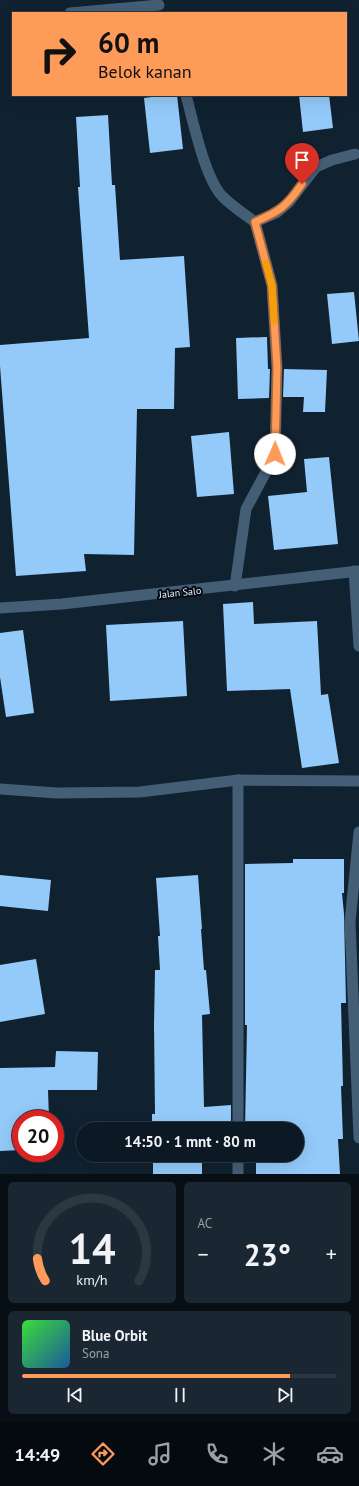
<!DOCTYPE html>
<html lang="id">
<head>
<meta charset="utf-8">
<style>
  :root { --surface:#0c1924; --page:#1a2631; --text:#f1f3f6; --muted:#9aa0a6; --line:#2c3841; --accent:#fe9b59 }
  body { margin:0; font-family:"PT Sans",sans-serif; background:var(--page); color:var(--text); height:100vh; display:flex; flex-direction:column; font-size:15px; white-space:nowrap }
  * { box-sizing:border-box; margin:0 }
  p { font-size:13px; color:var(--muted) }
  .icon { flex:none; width:22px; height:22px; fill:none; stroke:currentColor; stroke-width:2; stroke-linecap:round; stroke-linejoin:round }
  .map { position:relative; height:1174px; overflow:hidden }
  .drawer { display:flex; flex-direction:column; gap:8px; padding:8px; background:#070e14; flex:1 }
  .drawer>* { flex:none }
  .guide { position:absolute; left:12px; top:12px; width:335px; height:84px; border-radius:0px; box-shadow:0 4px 16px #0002,0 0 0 1px var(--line); background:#fe9b59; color:#111; overflow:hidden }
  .speed { position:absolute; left:12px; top:1110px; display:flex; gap:8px; font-size:20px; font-weight:700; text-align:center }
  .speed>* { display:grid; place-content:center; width:52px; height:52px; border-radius:50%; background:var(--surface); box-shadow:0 4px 16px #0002,0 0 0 1px var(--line); line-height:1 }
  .speed .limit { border:6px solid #d22; background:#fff; color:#111 }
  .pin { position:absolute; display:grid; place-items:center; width:34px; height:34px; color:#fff; margin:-41px -17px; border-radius:50% 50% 50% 0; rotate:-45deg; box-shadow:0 0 4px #0007 }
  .pin .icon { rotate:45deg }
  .me { position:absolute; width:44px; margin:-22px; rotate:1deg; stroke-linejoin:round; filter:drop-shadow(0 0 3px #0008) }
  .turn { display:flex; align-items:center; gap:14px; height:84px; padding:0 20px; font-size:18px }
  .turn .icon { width:52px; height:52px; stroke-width:2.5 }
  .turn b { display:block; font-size:28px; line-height:34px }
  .big { font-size:30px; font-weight:800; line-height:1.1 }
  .drawer .tile { flex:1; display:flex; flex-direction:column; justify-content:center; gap:6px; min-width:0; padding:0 14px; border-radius:6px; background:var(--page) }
  .drawer .dial { align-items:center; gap:0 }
  .dial svg { height:104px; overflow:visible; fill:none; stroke:var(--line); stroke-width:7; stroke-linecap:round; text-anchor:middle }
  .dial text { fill:var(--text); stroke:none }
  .song { display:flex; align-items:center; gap:12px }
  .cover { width:48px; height:48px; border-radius:6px; background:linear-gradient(135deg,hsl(120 70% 55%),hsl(210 70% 35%)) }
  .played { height:4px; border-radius:2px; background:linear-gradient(90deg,var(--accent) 85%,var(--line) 85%) }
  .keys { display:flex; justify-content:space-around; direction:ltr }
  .heat { display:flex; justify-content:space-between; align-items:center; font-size:22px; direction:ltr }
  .drawer .tiles { flex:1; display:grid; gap:8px; grid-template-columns:1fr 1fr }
  .tile:last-child { grid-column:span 2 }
  .trip { position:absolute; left:76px; top:1122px; width:228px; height:40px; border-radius:20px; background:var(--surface); box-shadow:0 4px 16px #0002,0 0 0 1px var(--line); font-weight:800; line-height:40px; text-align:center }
  .dock { display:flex; height:64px; justify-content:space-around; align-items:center; background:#050a0e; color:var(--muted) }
  .dock .icon { width:28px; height:28px }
  .dock .current { color:var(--accent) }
  .dock b { font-size:18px; color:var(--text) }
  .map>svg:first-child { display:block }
  .building { fill:#93caf9 }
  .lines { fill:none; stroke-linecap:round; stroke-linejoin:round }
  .service { stroke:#445e76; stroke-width:11 }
  .minor { stroke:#445e76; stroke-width:11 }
  .tertiary { stroke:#445e76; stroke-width:11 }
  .route-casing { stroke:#a5653a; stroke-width:10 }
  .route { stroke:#fe9b59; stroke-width:7 }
  .slow { stroke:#f59e0b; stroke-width:7 }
  .labels { text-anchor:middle; stroke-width:4; stroke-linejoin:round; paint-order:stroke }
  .street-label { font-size:10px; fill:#e9f4ff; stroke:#040a11 }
</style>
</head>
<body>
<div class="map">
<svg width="359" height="1174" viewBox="0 0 359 1174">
  <rect width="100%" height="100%" fill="#102130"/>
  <g class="building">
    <polygon points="167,95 177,95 183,149 150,153 144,98"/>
    <polygon points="299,95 329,95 333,128 303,132"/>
    <polygon points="108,115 112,185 115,185 120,260 184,256 190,347 175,348 174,409 137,409 134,555 84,554 86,571 16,576 0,366 0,345 89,338 78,187 80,187 76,117"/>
    <polygon points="354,292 359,341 332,344 327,294"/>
    <polygon points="267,337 268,369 270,369 269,398 238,399 236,338"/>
    <polygon points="284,369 327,370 325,412 303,412 304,397 283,397"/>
    <polygon points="229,432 234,494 197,497 191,436"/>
    <polygon points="329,457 338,544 274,550 268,496 307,492 304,459"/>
    <polygon points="253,602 254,624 317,621 321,695 328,694 339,763 302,768 290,689 227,691 223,604"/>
    <polygon points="183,621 187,696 110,701 106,625"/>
    <polygon points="23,630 34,713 6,717 0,677 0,633"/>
    <polygon points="293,859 344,859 344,893 342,893 344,914 346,1003 341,1003 343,1086 341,1086 343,1139 338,1139 340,1174 256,1174 256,1155 297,1155 297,1129 245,1129 247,1025 245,1025 245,864 293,863"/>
    <polygon points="0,875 51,880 48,911 0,906"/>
    <polygon points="198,875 202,929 201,929 204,970 206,970 210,1014 202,1015 204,1107 231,1105 231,1129 152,1129 152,1114 155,1114 154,1025 155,970 160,970 158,936 160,936 156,878"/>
    <polygon points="36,959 45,1014 0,1022 0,965"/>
    <polygon points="56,1051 98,1052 97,1090 48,1090 49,1119 21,1119 21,1150 0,1151 0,1068 55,1067"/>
    <rect x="153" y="1155" width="49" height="19"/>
  </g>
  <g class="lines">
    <g class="service">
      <polyline points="70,13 159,5"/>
      <path d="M 186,95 C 193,121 205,179 223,197 C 232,206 244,214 255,222"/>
      <polyline points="235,586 246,509 275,455 277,368 272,285 255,222 276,213 289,202 316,167 332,160 355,154"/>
    </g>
    <g class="minor">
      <polyline points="354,571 359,646"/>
      <polyline points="0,789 57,793 140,792 238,780"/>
      <polyline points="359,832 350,922 359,1138"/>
      <polyline points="238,1129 238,780 359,781"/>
      <polyline points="238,1174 238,1155"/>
    </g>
    <polyline class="tertiary" points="0,608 62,604 359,571"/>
  </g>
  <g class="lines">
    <defs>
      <path id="route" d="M 275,454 L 277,368 L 272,286 L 255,222 C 280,211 286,207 302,184"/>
    </defs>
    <use href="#route" class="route-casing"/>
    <use href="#route" class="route"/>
    <polyline class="slow" points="266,263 272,286 274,321"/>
  </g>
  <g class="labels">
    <g class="street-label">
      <text transform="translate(180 592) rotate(-6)" y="4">Jalan Salo</text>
    </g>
  </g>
</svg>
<div class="speed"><div class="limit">20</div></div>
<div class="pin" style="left:302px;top:184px;background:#d93025"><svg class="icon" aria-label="arrive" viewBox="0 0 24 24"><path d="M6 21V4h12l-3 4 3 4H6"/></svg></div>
<svg class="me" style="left:275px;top:454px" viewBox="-20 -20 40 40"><circle r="19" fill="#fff"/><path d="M0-13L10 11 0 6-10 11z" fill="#fe9b59"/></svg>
<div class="trip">14:50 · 1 mnt · 80 m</div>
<div class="guide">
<div class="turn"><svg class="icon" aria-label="right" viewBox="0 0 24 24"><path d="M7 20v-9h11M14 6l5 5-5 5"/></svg><div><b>60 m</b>Belok kanan</div></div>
</div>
</div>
<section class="drawer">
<div class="tiles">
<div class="tile dial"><svg viewBox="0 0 100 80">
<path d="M14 69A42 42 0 1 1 86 69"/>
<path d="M14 69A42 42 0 0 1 8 52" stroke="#fe9b59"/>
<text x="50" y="56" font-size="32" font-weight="700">14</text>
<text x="50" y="72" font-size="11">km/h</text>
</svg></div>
<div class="tile"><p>AC</p>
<div class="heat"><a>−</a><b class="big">23°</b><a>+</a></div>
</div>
<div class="tile">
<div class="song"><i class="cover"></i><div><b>Blue Orbit</b><p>Sona</p></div></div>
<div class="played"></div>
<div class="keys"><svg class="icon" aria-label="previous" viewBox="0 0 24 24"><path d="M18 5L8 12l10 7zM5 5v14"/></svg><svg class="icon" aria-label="pause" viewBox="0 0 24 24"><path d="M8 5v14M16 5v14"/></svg><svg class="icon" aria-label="next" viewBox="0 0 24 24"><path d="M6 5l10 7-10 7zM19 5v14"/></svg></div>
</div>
</div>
</section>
<nav class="dock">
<b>14:49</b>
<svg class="icon current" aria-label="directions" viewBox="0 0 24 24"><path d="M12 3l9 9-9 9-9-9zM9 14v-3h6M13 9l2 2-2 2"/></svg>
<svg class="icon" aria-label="music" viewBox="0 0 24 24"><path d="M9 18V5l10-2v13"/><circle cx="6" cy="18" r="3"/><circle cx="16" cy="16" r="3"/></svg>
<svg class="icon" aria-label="phone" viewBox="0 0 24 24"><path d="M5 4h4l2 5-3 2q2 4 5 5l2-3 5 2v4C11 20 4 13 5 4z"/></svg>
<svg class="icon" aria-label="climate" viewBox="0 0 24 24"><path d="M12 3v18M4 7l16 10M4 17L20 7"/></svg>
<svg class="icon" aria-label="car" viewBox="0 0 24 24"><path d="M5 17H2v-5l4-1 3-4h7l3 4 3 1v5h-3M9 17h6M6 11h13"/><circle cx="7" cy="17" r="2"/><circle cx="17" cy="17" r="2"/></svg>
</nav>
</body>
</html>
